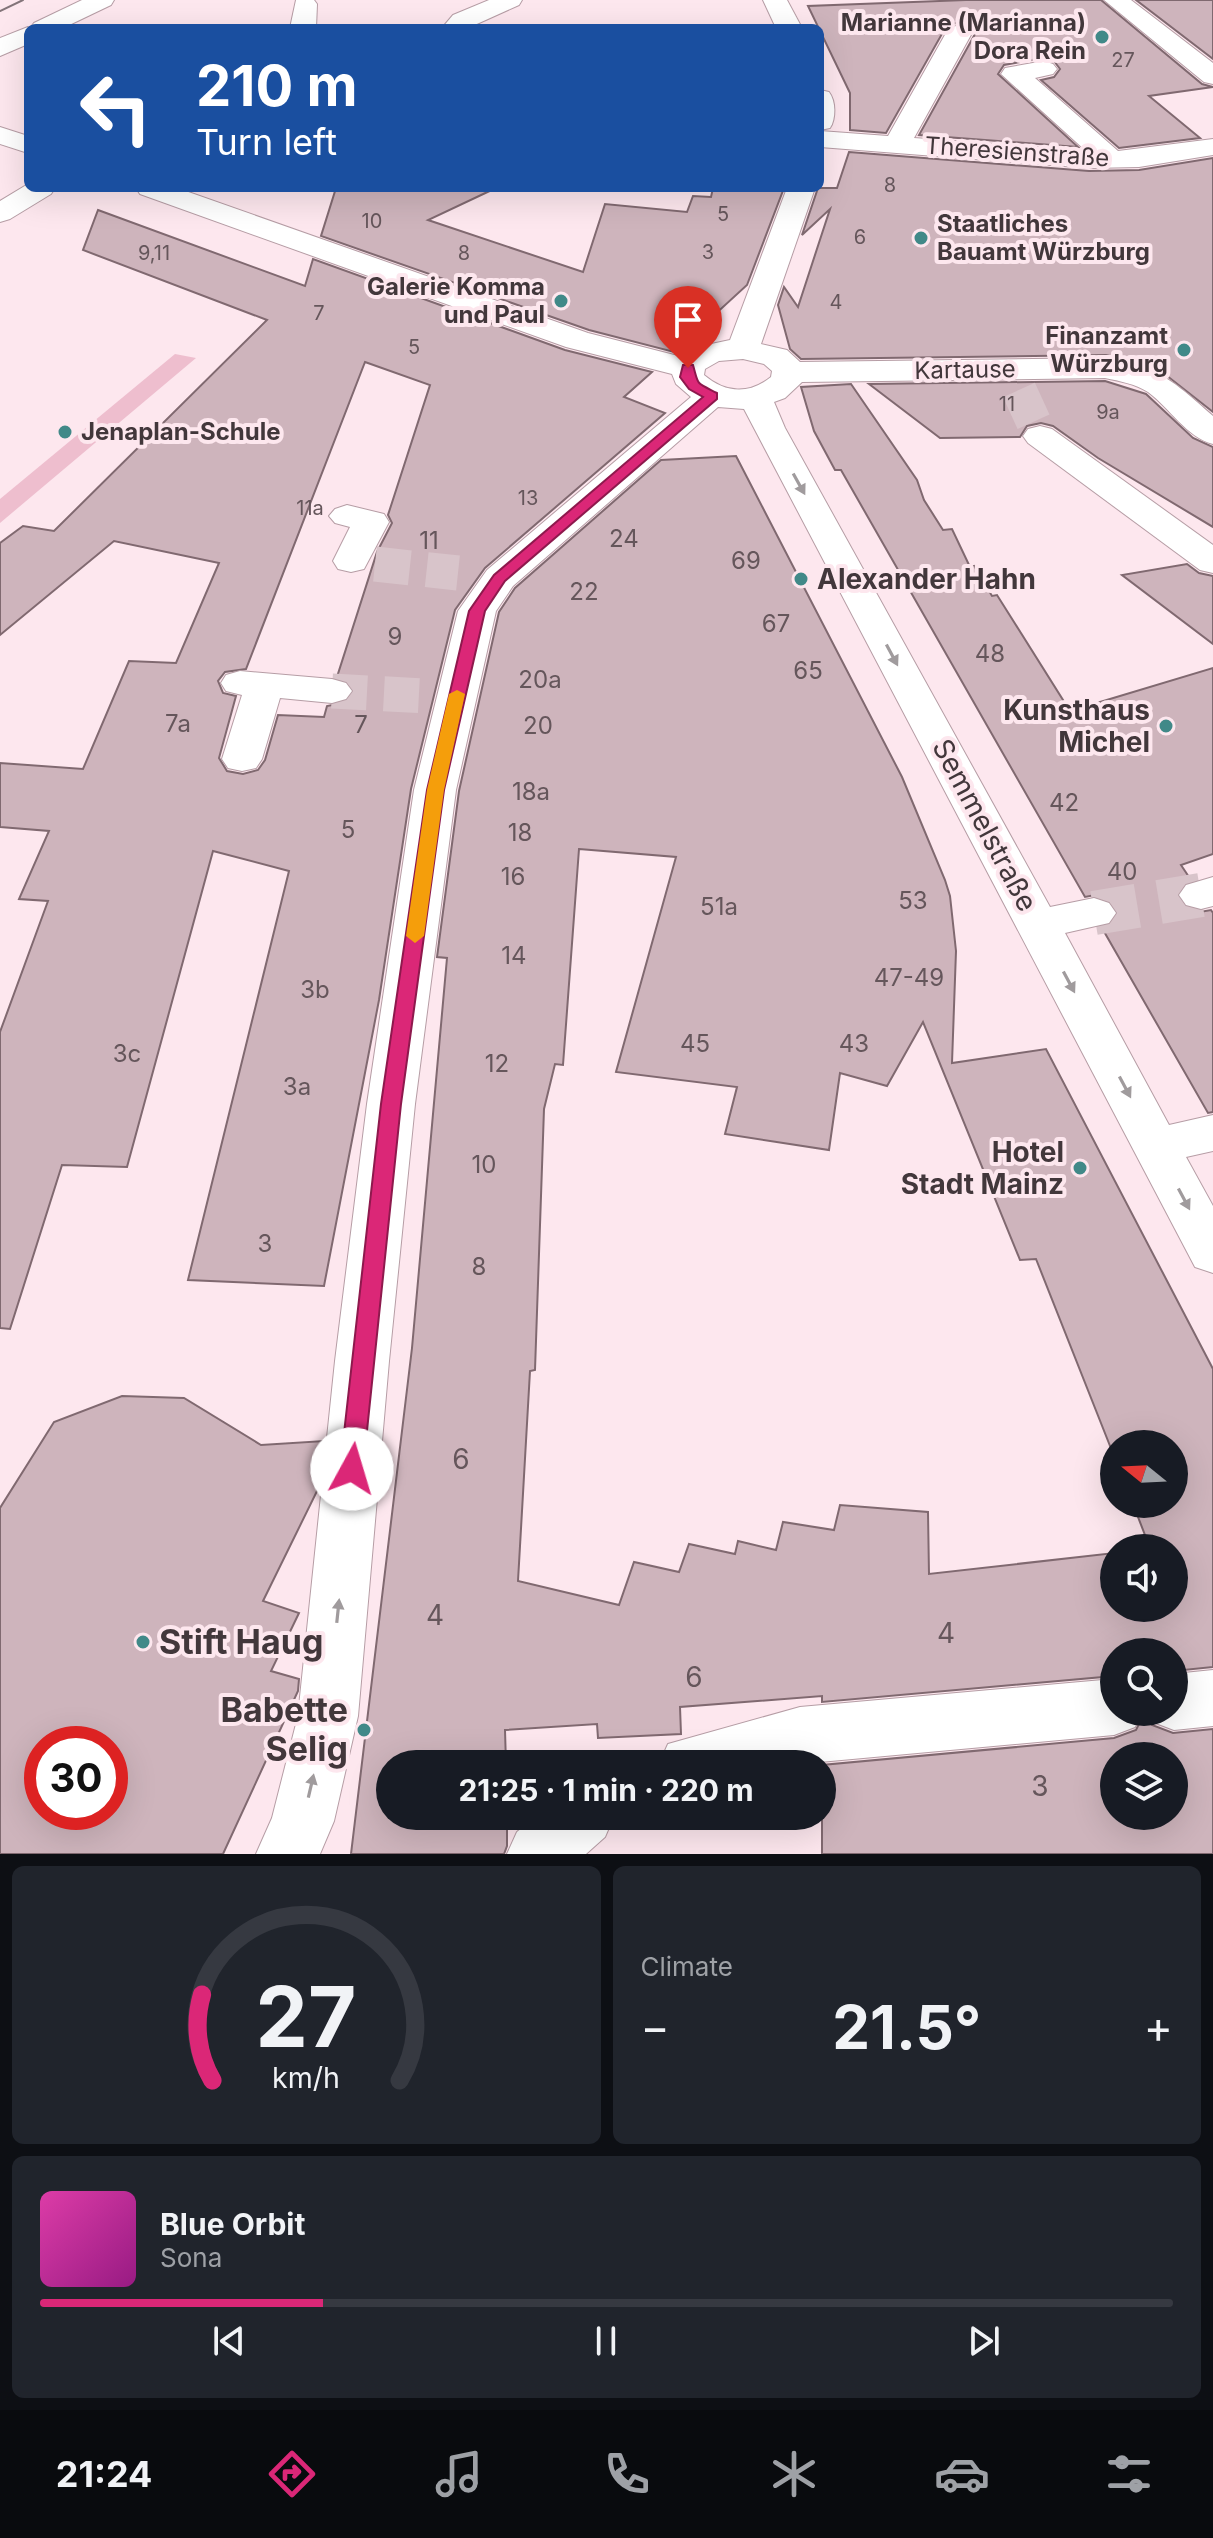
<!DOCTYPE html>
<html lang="en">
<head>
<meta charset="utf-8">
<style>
  :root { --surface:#171b24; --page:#20242c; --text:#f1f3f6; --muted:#9ea1a6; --line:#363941; --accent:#db2777 }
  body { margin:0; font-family:Inter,sans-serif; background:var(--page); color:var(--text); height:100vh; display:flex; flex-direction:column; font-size:30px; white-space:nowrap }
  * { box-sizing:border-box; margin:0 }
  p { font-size:26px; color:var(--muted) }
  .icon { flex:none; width:44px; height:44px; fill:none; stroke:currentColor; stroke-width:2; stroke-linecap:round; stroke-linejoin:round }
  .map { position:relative; height:1854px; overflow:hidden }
  .panel { display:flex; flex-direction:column; gap:12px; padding:12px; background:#0d0f14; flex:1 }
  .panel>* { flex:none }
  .guide { position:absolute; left:24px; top:24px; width:800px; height:168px; border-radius:12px; box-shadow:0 8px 32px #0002; background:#1a4fa0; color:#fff; overflow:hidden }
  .needle { width:52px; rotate:288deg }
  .controls { position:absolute; left:1100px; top:1430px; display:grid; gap:16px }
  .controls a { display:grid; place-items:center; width:88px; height:88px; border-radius:50%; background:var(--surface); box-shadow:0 8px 32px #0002; font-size:40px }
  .speed { position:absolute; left:24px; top:1726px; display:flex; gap:16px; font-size:40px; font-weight:700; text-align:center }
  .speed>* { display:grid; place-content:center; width:104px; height:104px; border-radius:50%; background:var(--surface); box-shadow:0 8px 32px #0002; line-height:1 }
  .speed .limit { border:12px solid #d22; background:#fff; color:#111 }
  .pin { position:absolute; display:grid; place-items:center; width:68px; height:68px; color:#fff; margin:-82px -34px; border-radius:50% 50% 50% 0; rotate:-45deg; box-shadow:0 0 8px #0007 }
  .pin .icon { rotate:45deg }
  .me { position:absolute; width:88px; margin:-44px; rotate:6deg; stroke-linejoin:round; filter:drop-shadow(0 0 6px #0008) }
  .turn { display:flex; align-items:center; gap:28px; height:168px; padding:0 40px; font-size:36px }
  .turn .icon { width:104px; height:104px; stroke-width:2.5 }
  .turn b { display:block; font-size:56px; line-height:68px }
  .big { font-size:60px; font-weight:700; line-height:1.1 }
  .panel .widget { flex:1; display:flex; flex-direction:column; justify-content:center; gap:12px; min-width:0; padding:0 28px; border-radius:12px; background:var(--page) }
  .panel .dial { align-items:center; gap:0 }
  .dial svg { height:208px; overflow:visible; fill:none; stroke:var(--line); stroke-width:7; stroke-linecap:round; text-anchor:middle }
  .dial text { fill:var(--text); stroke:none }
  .song { display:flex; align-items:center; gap:24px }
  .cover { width:96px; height:96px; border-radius:12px; background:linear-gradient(135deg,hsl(320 70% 55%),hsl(310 70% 35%)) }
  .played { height:8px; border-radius:4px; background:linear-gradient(90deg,var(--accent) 25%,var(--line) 25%) }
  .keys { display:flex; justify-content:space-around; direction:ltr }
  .heat { display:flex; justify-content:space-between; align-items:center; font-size:44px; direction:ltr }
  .panel .tiles { flex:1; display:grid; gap:12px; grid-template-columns:1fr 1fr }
  .widget:last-child { grid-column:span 2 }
  .trip { position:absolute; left:376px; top:1750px; width:460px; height:80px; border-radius:40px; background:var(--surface); box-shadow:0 8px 32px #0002; font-weight:700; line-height:80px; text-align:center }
  .tabs { display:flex; height:128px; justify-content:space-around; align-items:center; background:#090b0e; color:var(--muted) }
  .tabs .icon { width:56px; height:56px }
  .tabs .active { color:var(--accent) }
  .tabs b { font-size:36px; color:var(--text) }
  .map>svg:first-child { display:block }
  .green { fill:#eebece }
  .building { fill:#ceb4bc; stroke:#806970; stroke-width:2; fill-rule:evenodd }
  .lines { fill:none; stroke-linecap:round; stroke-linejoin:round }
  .minor-tunnel-far1 { stroke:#d8c4ca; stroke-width:35; stroke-dasharray:35 17; stroke-linecap:butt }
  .minor-tunnel { stroke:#d8c4ca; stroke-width:44; stroke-dasharray:44 22; stroke-linecap:butt }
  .minor-casing { stroke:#b69da5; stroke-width:2 }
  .major-casing { stroke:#b69da5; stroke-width:2 }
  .minor { fill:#fff; fill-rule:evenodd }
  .major { fill:#fff; fill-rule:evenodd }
  .tram { stroke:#837479; stroke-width:2 }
  .oneway { fill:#a09b9d }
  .route { fill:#db2777; stroke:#8e194d; stroke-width:2 }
  .slow { fill:#f59e0b }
  .poi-dot { fill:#418988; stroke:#fde7ee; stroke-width:3 }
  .labels { text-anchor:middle; stroke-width:8; stroke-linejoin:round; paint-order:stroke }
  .far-number-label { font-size:20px; fill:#65565b }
  .far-poi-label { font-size:24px; font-weight:bold; fill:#42373b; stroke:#fde7ee; text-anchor:end }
  .far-street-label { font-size:24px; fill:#42373b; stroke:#fde7ee }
  .number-label { font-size:24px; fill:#65565b }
  .poi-label { font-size:28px; font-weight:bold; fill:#42373b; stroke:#fde7ee; text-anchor:end }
  .street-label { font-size:28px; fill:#42373b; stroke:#fde7ee }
  .near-number-label { font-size:28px; fill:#65565b }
  .near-poi-label { font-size:34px; font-weight:bold; fill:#42373b; stroke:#fde7ee; text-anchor:start }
</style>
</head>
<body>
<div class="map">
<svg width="1213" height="1854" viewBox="0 0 1213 1854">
  <rect width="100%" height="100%" fill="#fde7ee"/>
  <polygon class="green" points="175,354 196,358 0,523 0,499"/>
  <g class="building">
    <polygon points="966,0 1101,0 1202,84 1213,87 1149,96 1200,138 1119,148 1041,80 1054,77 1060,69 1054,61 1043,58 1004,65 998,74 1078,147 919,135 975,34 970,26 960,22 949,25 943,32 886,133 850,130 850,93 808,6"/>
    <polygon points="1136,0 1213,0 1213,59"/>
    <polygon points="849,152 1089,171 1139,170 1213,158 1213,412 1166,375 1141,364 1106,355 801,359 790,349 778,305 784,287 798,307 830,209 802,235 818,188 837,188"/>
    <polygon points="336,188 496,188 428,220 583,272 605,204 687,212 693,196 711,197 713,188 784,188 747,285 674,352 589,330 321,236"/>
    <path d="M 98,210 L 305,286 L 313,259 L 565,350 L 652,372 L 624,397 L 665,413 L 485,568 L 455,610 L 411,789 L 379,1000 L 324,1286 L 188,1280 L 289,871 L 213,851 L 127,1167 L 62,1165 L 10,1329 L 0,1328 L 0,1032 L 48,901 L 19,899 L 49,831 L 0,827 L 0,763 L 83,769 L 129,661 L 176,663 L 219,563 L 114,541 L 0,635 L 0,543 L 23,526 L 54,531 L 267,320 L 83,250 ZM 365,362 L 430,385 L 388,515 L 392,523 L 377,552 L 337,677 L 348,681 L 354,693 L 347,702 L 327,706 L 324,717 L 278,715 L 265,760 L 258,770 L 243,774 L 227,771 L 219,758 L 236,696 L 223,693 L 218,681 L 225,672 L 246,669 Z"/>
    <polygon points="1105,381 1146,394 1193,438 1213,447 1213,527 1098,458 1053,426 1041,423 1027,426 1020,437 940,438 869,384"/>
    <polygon points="851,384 917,480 924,500 943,530 952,529 970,567 974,566 992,596 997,595 1070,711 1213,668 1213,854 1181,865 1191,880 1184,883 1176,895 1185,908 1200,912 1211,910 1213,913 1213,1112 1208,1113 1102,928 1111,925 1118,911 1110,900 1095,895 1085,897 841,470 835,470 814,431 801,387"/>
    <path d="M 736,456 L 902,777 L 945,880 L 950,896 L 956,951 L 952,1063 L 1046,1049 L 1213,1369 L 1213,1667 L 1174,1671 L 1174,1652 L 1114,1652 L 1114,1676 L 822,1702 L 822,1696 L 680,1707 L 681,1734 L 598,1738 L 597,1724 L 505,1730 L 506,1764 L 390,1764 L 390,1816 L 507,1816 L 507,1846 L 504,1854 L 351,1854 L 412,1348 L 447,958 L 437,957 L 459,791 L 499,612 L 515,588 L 661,460 ZM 579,849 L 676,857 L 616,1072 L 737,1087 L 725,1134 L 829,1150 L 840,1073 L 887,1086 L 923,1022 L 1020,1260 L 1036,1259 L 1114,1456 L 1114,1444 L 1174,1444 L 1174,1504 L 1133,1504 L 1150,1548 L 1174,1548 L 1174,1608 L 1114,1608 L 1114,1553 L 929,1574 L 928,1512 L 840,1505 L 834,1530 L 783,1522 L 776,1550 L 738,1541 L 735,1554 L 689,1544 L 679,1572 L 634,1562 L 619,1605 L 518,1581 L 530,1371 L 535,1370 L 544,1109 L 555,1064 L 563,1065 Z"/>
    <polygon points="1187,564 1199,573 1213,576 1213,644 1122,575"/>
    <path d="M 122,1396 L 184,1398 L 261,1445 L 324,1441 L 319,1487 L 263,1601 L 299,1613 L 271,1671 L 299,1679 L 298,1691 L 223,1854 L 0,1854 L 0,1508 L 54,1422 ZM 42,1744 L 110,1744 L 110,1812 L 42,1812 Z"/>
    <path d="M 1145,1712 L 1152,1725 L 1173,1733 L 1213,1729 L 1213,1854 L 822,1854 L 822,1765 L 1114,1738 L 1136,1730 ZM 1114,1756 L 1174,1756 L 1174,1816 L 1114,1816 Z"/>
  </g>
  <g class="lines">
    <g class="minor-tunnel-far1">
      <polyline points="1019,390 1040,436"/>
      <polyline points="375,564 458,573"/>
      <polyline points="332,691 426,696"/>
    </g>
    <polyline class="minor-tunnel" points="1094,913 1201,895"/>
    <defs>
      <g id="minor">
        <polygon points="296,0 314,0 317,4 316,28 290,28"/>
        <polygon points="489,0 522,0 519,5 468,28 442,28 453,15"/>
        <polygon points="763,0 787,0 802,28 776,28"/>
        <polygon points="1104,0 1131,0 1213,63 1213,84 1204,82"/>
        <polygon points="959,25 968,28 972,33 914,138 1086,151 1001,74 1005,68 1044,61 1053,64 1057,69 1053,74 1035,78 1118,151 1213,139 1213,155 1139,167 1089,168 820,147 820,131 888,136 946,33 950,28"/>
        <path d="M 820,90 L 829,92 C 836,101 836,119 830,128 L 820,130 Z"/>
        <polygon points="0,127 28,136 28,153 0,144"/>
        <polygon points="28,184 28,188 55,188 51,194 10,219 0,222 0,201"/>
        <path d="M 136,188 L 177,188 L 588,333 L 682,357 L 697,347 L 730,340 L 787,188 L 815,188 L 761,344 L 787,350 L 800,362 L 1105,358 C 1162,370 1170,378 1213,416 L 1213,444 C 1186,437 1170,408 1148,392 C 1135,384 1120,381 1105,378 L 802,382 L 785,398 L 774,402 L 785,428 L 1050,907 L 1094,898 L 1109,903 L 1116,913 L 1109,923 L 1065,933 L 1169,1125 L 1213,1115 L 1213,1151 L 1186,1157 L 1213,1206 L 1213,1273 L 1195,1267 L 744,409 L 718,407 L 513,586 L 496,611 L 456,790 L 415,1104 L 389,1361 L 358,1716 L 334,1821 L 320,1854 L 256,1854 L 272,1818 L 298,1716 L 335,1361 L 367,1104 L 414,790 L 458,611 L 487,570 L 691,397 L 676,384 L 672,374 L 566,347 L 140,194 ZM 743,359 L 764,364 L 772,371 L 771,377 C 749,395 725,393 704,375 L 705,369 L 719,361 Z"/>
        <polygon points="1040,426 1052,429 1213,545 1213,573 1200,570 1028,443 1023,436 1028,429"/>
        <polygon points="347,505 384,514 389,522 364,569 351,572 338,569 333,561 350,527 335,523 329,516 335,509"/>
        <polygon points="240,671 332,679 346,683 352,691 346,699 332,703 280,698 262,759 256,768 242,771 228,768 222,759 242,695 226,691 221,683 226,675"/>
        <polygon points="1213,877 1213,906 1201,909 1186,905 1179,895 1186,885"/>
        <polygon points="1213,1670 1213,1726 1174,1730 1153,1722 1148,1712 1174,1712 1174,1674"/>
        <polygon points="1114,1679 1114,1712 1142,1712 1135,1727 1114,1735 798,1764 659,1764 668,1744 800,1707"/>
        <polygon points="536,1816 614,1816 605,1837 586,1854 507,1854 517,1832"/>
      </g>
      <g id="major">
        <polygon points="82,0 114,0 111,5 63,28 30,28 34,23"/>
        <polygon points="28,27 28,44 0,56 0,38"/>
      </g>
    </defs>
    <use href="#minor" class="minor-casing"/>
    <use href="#major" class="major-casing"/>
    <use href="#minor" class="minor"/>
    <use href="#major" class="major"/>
    <polyline class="tram" points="0,11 23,0"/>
  </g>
  <defs><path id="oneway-solid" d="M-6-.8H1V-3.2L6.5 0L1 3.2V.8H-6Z" transform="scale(2)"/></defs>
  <g class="oneway">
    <use href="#oneway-solid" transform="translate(799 484) rotate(61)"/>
    <use href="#oneway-solid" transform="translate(892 655) rotate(62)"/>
    <use href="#oneway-solid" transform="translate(1069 982) rotate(62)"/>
    <use href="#oneway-solid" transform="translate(1125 1087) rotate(62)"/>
    <use href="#oneway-solid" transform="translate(1184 1199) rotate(62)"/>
    <use href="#oneway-solid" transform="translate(338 1611) rotate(-84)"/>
    <use href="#oneway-solid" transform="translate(311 1786) rotate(-77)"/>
  </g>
  <path class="route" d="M 683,365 L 693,365 C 699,386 695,382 717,393 L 717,399 L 505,581 L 485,611 L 444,790 L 401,1104 L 363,1469 L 360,1476 L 352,1479 L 344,1476 L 340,1469 L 381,1104 L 427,790 L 469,611 L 494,575 L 703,397 L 689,389 L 680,377 Z"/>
  <polygon class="slow" points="457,690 465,694 444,790 424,936 415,943 406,936 427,790 449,694"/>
  <g class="poi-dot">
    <circle cx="1102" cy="37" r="8"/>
    <circle cx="921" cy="238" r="8"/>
    <circle cx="561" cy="301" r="8"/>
    <circle cx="1184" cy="350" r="8"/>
    <circle cx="65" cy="432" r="8"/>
    <circle cx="801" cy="579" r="8"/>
    <circle cx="1166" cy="726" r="8"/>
    <circle cx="1080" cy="1168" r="8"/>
    <circle cx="143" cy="1642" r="8"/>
    <circle cx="364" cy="1730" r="8"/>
  </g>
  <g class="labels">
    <g class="far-number-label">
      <text x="1123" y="67">27</text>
      <text x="890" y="192">8</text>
      <text x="723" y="221">5</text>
      <text x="372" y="228">10</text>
      <text x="860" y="244">6</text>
      <text x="708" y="259">3</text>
      <text x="154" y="260">9,11</text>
      <text x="464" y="260">8</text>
      <text x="836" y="309">4</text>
      <text x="319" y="320">7</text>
      <text x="414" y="354">5</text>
      <text x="1007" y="411">11</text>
      <text x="1108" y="419">9a</text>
      <text x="528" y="505">13</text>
      <text x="310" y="515">11a</text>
    </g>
    <g class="far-poi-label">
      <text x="1086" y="31">Marianne (Marianna)<tspan x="1086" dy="28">Dora Rein</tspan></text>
      <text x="937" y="232" text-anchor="start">Staatliches<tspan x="937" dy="28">Bauamt Würzburg</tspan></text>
      <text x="545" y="295">Galerie Komma<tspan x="545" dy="28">und Paul</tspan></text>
      <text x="1168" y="344">Finanzamt<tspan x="1168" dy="28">Würzburg</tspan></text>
      <text x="81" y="440" text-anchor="start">Jenaplan-Schule</text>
    </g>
    <g class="far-street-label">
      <text transform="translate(1017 152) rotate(4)" y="8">Theresienstraße</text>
      <text transform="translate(965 370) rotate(-1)" y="8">Kartause</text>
    </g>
    <g class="number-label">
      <text x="624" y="547">24</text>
      <text x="429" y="549">11</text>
      <text x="746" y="569">69</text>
      <text x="584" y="600">22</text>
      <text x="776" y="632">67</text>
      <text x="395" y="645">9</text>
      <text x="990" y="662">48</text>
      <text x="808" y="679">65</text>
      <text x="540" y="688">20a</text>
      <text x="178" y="732">7a</text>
      <text x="361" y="733">7</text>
      <text x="538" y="734">20</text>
      <text x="531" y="800">18a</text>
      <text x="1064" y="811">42</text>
      <text x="348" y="838">5</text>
      <text x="520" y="841">18</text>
      <text x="1122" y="880">40</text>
      <text x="513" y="885">16</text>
      <text x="913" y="909">53</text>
      <text x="719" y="915">51a</text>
      <text x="514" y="964">14</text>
      <text x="909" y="986">47-49</text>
      <text x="315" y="998">3b</text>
      <text x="695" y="1052">45</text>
      <text x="854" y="1052">43</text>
      <text x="127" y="1062">3c</text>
      <text x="497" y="1072">12</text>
      <text x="297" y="1095">3a</text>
      <text x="484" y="1173">10</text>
      <text x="265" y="1252">3</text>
      <text x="479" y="1275">8</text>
    </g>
    <g class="poi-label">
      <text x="817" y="589" text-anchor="start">Alexander Hahn</text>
      <text x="1150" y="720">Kunsthaus<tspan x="1150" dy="32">Michel</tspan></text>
      <text x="1064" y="1162">Hotel<tspan x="1064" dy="32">Stadt Mainz</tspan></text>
    </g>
    <g class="street-label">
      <text transform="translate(985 825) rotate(62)" y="10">Semmelstraße</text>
    </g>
    <g class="near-number-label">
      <text x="461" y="1469">6</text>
      <text x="435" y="1625">4</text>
      <text x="946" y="1643">4</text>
      <text x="694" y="1687">6</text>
      <text x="1040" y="1796">3</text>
    </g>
    <g class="near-poi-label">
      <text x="159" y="1654">Stift Haug</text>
      <text x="348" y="1722" text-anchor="end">Babette<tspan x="348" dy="39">Selig</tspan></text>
    </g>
  </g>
</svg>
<div class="controls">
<a><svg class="needle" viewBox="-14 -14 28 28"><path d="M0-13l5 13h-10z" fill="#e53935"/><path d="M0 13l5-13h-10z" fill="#9ea1a6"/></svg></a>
<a><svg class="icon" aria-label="sound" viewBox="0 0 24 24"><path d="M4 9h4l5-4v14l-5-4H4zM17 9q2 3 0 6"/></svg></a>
<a><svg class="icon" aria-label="search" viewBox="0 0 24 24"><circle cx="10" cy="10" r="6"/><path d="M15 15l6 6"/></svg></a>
<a><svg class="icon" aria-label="layers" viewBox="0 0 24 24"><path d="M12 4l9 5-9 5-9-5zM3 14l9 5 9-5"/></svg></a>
</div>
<div class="speed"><div class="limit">30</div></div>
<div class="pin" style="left:688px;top:368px;background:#d93025"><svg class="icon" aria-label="arrive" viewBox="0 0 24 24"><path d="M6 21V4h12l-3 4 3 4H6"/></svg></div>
<svg class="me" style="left:352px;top:1469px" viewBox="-20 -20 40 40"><circle r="19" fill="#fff"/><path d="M0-13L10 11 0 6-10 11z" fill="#db2777"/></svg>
<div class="trip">21:25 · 1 min · 220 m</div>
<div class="guide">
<div class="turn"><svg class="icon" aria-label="left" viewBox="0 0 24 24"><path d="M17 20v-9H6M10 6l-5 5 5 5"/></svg><div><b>210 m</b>Turn left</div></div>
</div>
</div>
<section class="panel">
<div class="tiles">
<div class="widget dial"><svg viewBox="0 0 100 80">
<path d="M14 69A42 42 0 1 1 86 69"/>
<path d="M14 69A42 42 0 0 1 10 36" stroke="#db2777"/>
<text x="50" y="56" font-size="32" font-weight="700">27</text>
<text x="50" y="72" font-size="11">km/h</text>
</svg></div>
<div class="widget"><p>Climate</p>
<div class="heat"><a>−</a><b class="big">21.5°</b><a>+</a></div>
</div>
<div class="widget">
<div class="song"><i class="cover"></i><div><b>Blue Orbit</b><p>Sona</p></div></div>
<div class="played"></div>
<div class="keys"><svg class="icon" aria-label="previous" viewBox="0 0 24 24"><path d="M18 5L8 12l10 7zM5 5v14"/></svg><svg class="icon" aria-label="pause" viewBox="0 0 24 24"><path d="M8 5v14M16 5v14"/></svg><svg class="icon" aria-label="next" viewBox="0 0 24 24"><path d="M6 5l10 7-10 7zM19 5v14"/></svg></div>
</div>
</div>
</section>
<nav class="tabs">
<b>21:24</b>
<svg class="icon active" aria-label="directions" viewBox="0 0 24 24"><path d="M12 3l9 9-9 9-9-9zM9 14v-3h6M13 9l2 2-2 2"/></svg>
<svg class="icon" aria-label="music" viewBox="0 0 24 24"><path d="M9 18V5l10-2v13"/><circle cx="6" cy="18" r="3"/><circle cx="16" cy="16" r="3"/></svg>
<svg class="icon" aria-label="phone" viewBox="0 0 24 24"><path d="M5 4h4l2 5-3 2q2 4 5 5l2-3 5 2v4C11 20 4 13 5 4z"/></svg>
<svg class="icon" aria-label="climate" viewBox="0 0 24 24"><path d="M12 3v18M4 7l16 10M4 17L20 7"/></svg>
<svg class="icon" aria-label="car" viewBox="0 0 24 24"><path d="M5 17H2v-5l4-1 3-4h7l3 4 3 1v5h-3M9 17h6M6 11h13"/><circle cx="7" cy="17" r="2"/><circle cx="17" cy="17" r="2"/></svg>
<svg class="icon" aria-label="filters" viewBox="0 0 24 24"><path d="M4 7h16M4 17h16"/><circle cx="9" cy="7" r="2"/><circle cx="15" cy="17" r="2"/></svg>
</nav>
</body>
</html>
